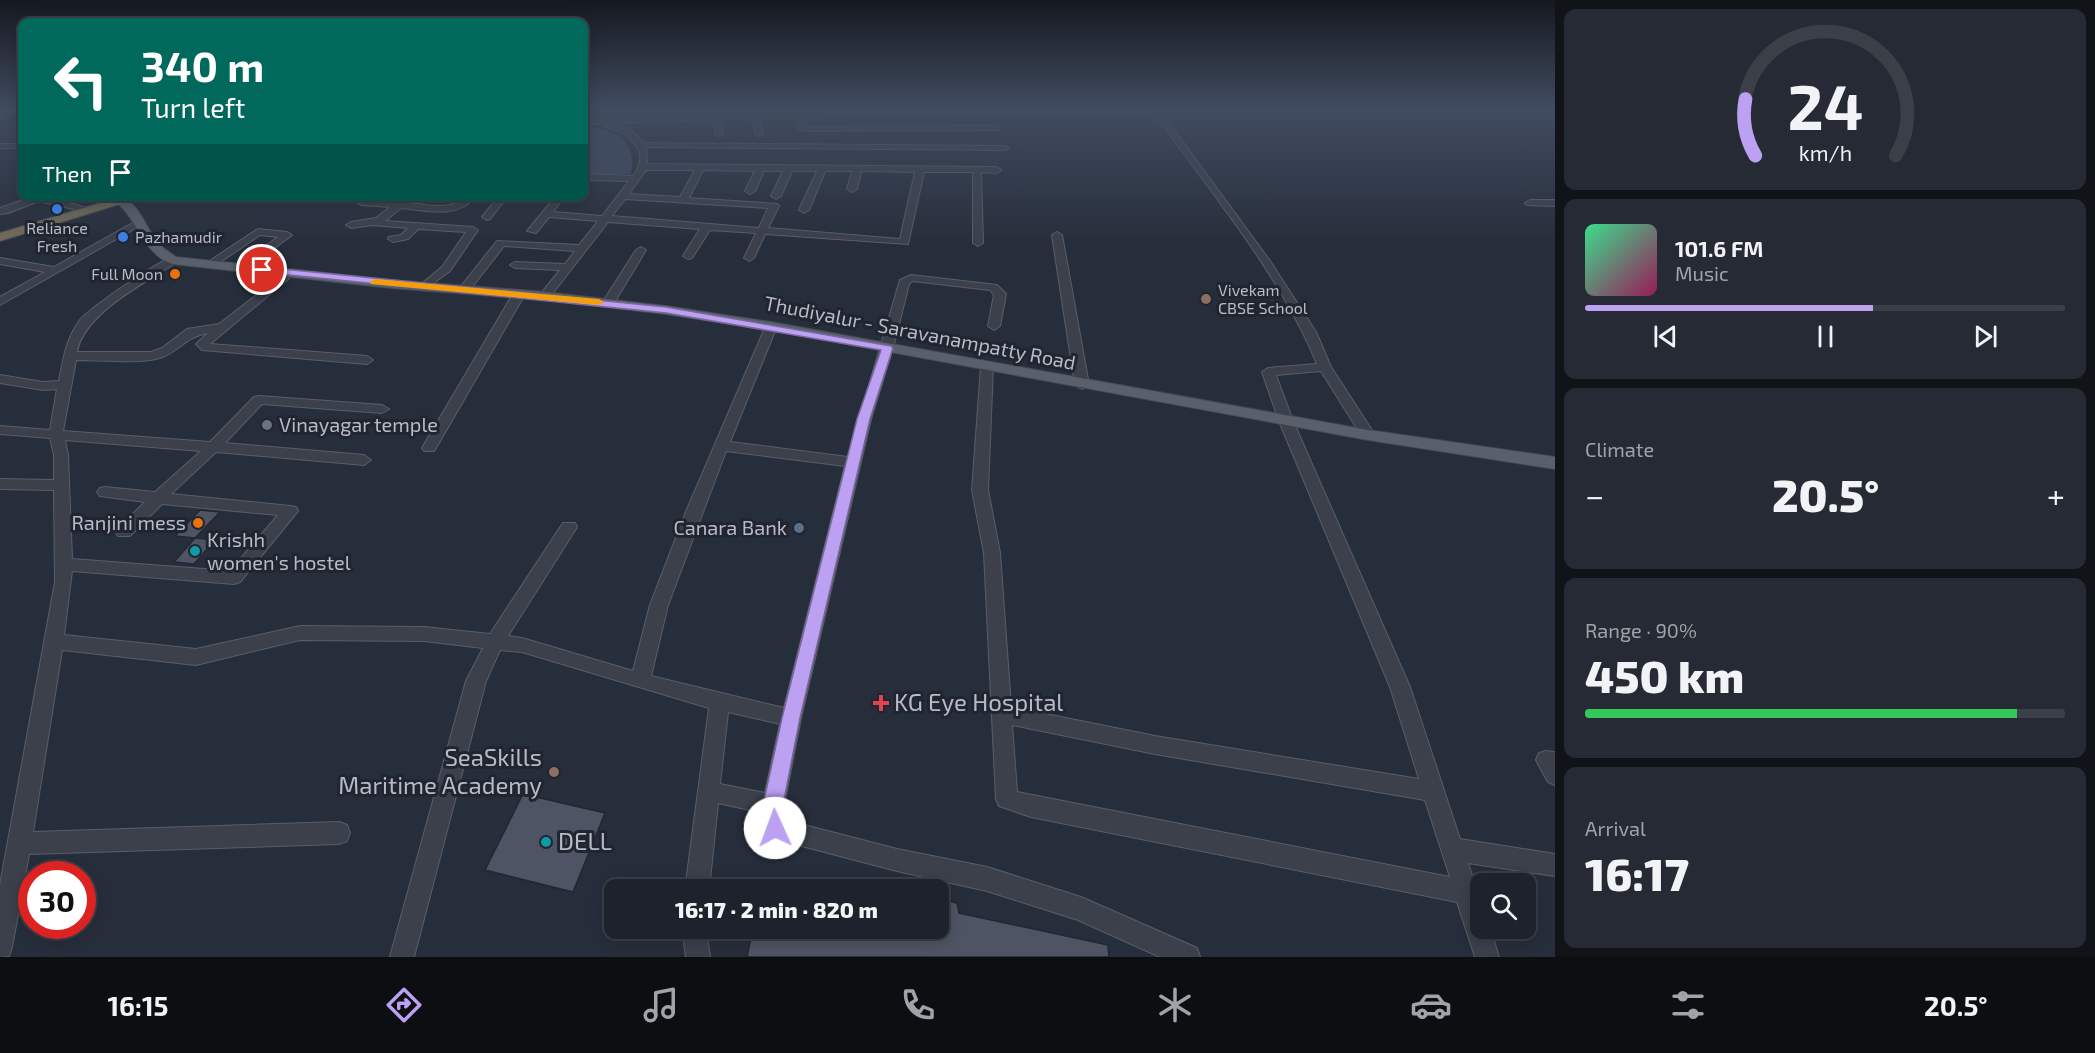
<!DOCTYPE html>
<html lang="en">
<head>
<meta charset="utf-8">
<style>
  :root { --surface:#1d222c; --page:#252a34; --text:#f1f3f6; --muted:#a0a4a9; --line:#3b3f48; --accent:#bca0f2 }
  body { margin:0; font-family:"Exo 2",sans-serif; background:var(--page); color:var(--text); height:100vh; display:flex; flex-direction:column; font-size:22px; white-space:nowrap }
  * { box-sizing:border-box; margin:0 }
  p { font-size:20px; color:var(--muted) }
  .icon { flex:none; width:33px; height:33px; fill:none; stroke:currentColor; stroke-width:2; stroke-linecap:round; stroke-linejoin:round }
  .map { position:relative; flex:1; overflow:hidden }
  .panel { display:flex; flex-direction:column; gap:9px; padding:9px; background:#101318; width:540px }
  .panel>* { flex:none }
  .banner { position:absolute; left:18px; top:18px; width:570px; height:183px; border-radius:12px; box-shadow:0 3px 15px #0003,0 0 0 2px var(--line); background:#00695c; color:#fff; overflow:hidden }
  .fabs { position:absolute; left:1470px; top:873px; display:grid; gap:12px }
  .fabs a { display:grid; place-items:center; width:66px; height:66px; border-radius:12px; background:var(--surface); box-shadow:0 3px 15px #0003,0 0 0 2px var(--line); font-size:30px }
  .speed { position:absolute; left:18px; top:861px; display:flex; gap:12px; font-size:30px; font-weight:700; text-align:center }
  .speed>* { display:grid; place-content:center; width:78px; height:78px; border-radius:50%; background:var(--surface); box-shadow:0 3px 15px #0003,0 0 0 2px var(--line); line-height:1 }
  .speed .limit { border:9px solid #d22; background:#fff; color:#111 }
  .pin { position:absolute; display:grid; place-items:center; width:51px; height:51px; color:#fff; margin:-26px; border:3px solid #fff; border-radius:50%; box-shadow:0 2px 6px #0007 }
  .me { position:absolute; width:66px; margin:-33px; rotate:358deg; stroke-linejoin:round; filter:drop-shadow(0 0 4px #0008) }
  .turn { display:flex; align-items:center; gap:21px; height:126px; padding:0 24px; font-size:27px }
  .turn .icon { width:78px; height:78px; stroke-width:2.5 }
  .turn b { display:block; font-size:42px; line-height:51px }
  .then { display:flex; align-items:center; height:57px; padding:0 24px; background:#0003; gap:12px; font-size:22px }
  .big { font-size:45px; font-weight:800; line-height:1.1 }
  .panel .widget { flex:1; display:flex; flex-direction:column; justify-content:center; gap:9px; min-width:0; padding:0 21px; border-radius:12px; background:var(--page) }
  .panel .dial { align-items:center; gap:0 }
  .dial svg { height:156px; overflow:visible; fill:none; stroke:var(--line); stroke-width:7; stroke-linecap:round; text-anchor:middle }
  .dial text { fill:var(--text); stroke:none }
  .song { display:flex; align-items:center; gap:18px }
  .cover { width:72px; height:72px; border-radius:9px; background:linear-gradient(135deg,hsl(150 70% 55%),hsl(330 70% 35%)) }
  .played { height:6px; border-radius:3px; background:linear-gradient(90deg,var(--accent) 60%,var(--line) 60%) }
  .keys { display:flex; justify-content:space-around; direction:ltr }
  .heat { display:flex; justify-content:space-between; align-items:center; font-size:33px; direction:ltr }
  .charge { height:9px; border-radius:4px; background:linear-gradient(90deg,#34c759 90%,var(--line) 0) }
  .trip { position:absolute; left:604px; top:879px; width:345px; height:60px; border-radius:12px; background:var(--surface); box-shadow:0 3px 15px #0003,0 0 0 2px var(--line); font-weight:800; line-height:60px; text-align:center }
  .menu { display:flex; height:96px; justify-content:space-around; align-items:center; background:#0c0e12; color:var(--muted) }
  .menu .icon { width:42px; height:42px }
  .menu .on { color:var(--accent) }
  .menu b { font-size:27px; color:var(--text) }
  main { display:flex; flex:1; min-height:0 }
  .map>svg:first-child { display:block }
  .water { fill:#3f4a62 }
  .building { fill:#4e5463; stroke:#222732; stroke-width:1.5 }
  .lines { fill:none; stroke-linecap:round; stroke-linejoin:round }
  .minor-casing { stroke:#595e69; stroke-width:2 }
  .major-casing { stroke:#444954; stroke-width:2 }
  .highway-casing { stroke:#464b56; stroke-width:2 }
  .minor { fill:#3b404b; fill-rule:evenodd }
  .major { fill:#595f6b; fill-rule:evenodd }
  .highway { fill:#706a59; fill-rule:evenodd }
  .route { fill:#bca0f2; stroke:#7a689d; stroke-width:1.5 }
  .slow { fill:#f59e0b }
  .shop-dot { fill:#3f7fe0; stroke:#202530; stroke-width:2 }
  .food-dot { fill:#e8710a; stroke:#202530; stroke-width:2 }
  .education-dot { fill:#8d6e63; stroke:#202530; stroke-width:2 }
  .worship-dot { fill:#6b7280; stroke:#202530; stroke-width:2 }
  .service-dot { fill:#5c6f8a; stroke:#202530; stroke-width:2 }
  .culture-dot { fill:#0f9aa8; stroke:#202530; stroke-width:2 }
  .health-dot { fill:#e0444e; stroke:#202530; stroke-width:2 }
  .labels { text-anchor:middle; stroke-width:6; stroke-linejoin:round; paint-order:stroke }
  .far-poi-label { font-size:16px; fill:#b7bbc7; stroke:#202530; text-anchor:start }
  .street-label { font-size:20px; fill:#b7bbc7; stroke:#202530 }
  .poi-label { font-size:20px; fill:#b7bbc7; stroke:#202530; text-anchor:start }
  .near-poi-label { font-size:24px; fill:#b7bbc7; stroke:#202530; text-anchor:start }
</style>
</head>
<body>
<main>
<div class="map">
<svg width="1555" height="957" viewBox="0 0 1555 957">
  <rect width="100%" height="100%" fill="#272e3b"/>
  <path class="water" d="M 584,126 C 613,129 637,138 631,174 L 584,175 Z"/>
  <g class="building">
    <polygon points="200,510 220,512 195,538 175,536"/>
    <polygon points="195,538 215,540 194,564 174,562"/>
    <polygon points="523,794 605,813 573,892 485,870"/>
    <polygon points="939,899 957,903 959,913 1108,945 1109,957 747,957 753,928 939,928"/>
  </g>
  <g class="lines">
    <defs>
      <g id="minor">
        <polygon points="15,108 22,108 22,110 0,119 0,114"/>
        <path d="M 977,108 L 1158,108 L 1270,261 L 1316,332 L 1331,367 L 1375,435 L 1373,438 L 1363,438 L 1321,371 L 1276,375 L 1293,421 L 1410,687 L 1460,839 L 1555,854 L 1555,876 L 1468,863 L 1480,900 L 1480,928 L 1490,928 L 1499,957 L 1475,957 L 1457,902 L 1031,817 L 999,806 L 996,799 L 984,553 L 972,490 L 981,367 L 987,363 L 993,367 L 988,490 L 1000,553 L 1011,707 L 1155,736 L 1419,779 L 1390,687 L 1279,421 L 1262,372 L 1268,368 L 1317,364 C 1280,274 1211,193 1155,114 L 993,112 L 803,117 L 806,126 L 810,127 L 998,126 L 998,130 L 995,130 L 810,131 L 799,129 L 796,117 L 759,118 L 763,134 L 759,136 L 755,134 L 752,118 L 721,119 L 723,134 L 719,136 L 715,134 L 714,119 L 612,123 L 630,129 L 643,143 L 1005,146 L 1009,148 L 1005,150 L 646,147 L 647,164 L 997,167 L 1001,170 L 997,173 L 981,172 L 983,243 L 978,246 L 973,243 L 973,172 L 924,172 L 908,244 L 765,234 L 754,258 L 749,261 L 744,258 L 756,233 L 710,230 L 692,258 L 688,259 L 683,256 L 700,229 L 608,222 L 549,298 L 545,299 L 539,296 L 560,270 L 515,268 L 510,265 L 515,262 L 565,264 L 575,251 L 504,246 L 468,292 L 460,292 L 458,290 L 497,241 L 579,245 L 598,221 L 549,217 L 536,233 L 527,231 L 556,196 L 565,196 L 553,212 L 602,216 L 629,181 L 584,180 L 584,174 L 633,176 C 652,152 629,132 606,127 L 606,124 L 588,124 L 584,122 L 585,120 L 717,114 ZM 646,170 L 695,170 L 680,197 L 629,194 ZM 703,170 L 755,171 L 745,191 L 750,194 L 755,191 L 764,171 L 783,171 L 771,196 L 776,199 L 781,196 L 792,171 L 817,171 L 799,210 L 804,213 L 809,210 L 825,171 L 852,171 L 847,189 L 852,192 L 857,189 L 861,171 L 915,172 L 900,239 L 768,228 L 779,206 L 777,204 L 689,198 ZM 625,199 L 768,208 L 759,228 L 612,216 ZM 1012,725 L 1155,754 L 1425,800 L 1450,877 L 1017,792 Z"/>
        <polygon points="1262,108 1271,108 1273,110 1269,112"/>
        <rect x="0" y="144" width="22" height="4"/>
        <polygon points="34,196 44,196 87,208 82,211 39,201 8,213 0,214 0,208"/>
        <path d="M 405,196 L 415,196 L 408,203 C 426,204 452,212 466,196 L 508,196 L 490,219 L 487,220 L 482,217 L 496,200 L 473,199 C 457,219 424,210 401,208 L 385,221 L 473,227 L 478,230 L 450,271 L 424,290 L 418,287 L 420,285 L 442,267 L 466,232 L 418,229 L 408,239 L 393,242 L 388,239 L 389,237 L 401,235 L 408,228 L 372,225 L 351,228 L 346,225 L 351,222 L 376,218 L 390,207 L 361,205 L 356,202 L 358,200 L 397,202 Z"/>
        <polygon points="1530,200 1555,200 1555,206 1527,205 1525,203"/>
        <polygon points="138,220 141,221 141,225 0,305 0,297 45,272 0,264 0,258 54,267"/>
        <polygon points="258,229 287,232 292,235 246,269 238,269 237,267 278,237 260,235 214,266 210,267 205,264"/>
        <polygon points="1057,232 1062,235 1089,385 1082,389 1075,385 1052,235"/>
        <polygon points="641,247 646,250 614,303 608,306 604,305 602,303 636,250"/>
        <path d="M 173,257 L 178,260 L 177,262 C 145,283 84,313 77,352 L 151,352 L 162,348 L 187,329 L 219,324 L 289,270 L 294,273 L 293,275 L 210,344 L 367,356 L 373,360 L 367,364 L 202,350 L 196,344 L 208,333 C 185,337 180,351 160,358 C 141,364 97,360 76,360 L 63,431 L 210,442 L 254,397 L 259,396 L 382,405 L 389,409 L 382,413 L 262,404 L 225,443 L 364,455 L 371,460 L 364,465 L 216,452 L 171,494 L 290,506 L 296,507 L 298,511 L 240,582 L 234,584 L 72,571 L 64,635 L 196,649 L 300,626 L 424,627 L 490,634 L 563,523 L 575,523 L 577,527 L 508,636 L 522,638 L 633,671 L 650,605 L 685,514 L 767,323 L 771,322 L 777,326 L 730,442 L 848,457 L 900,280 L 911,275 L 997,285 L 1006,294 L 1000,326 L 994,330 L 988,326 L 994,295 L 990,290 L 913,281 L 909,284 L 893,348 L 871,419 L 801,718 L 784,805 L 785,820 L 897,849 L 987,867 L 1081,897 L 1197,948 L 1200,957 L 1160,957 L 1078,920 L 987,891 L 897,871 L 775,839 L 767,836 L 763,813 L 718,803 L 709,890 L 685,890 L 709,708 L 522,652 L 500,650 L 486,681 L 414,957 L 390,957 L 466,681 L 483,648 L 424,641 L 300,640 L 196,665 L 62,650 L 33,832 L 339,822 L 347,825 L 350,833 L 347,841 L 339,844 L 29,854 L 12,947 L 9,956 L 0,957 L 0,885 L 55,582 L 54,490 L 0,489 L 0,479 L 54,480 L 54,455 L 50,438 L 0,434 L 0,426 L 50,430 L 57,389 L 43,390 L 0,383 L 0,375 L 43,382 L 59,381 C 63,360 66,338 80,320 C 90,308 158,261 173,257 ZM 65,440 L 201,451 L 155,492 L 105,487 L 100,488 L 97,492 L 100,496 L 145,502 L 118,528 L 116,532 L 118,536 L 130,536 L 162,504 L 278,515 L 230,571 L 72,559 L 68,455 ZM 726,451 L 845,466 L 784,708 L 651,676 L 668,605 ZM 728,712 L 780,724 L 765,793 L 720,784 Z"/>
        <polygon points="519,291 525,294 436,448 434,451 424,451 422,448 513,294"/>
        <polygon points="1546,751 1555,752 1555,785 1548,782 1536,760 1539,753"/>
        <polygon points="682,928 706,928 710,957 686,957"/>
      </g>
      <path id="major" d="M 112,196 C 140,196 144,229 160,245 C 165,250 171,253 176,257 L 391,280 L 545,292 L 666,306 L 771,322 L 1368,430 L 1555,457 L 1555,469 L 1368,440 L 771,330 L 666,314 L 545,300 L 391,288 L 173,264 C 142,255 138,216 113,200 Z"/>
      <polygon id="highway" points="124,196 146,196 0,241 0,233"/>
    </defs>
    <use href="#minor" class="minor-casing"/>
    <use href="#major" class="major-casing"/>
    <use href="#highway" class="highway-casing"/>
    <use href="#minor" class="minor"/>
    <use href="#major" class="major"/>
    <use href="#highway" class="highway"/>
  </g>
  <linearGradient id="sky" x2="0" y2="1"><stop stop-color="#151920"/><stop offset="0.45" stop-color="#414c60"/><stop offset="1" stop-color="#414c60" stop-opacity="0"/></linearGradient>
  <rect width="1555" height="242" fill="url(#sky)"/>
  <polygon class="route" points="262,267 666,307 891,346 893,348 870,419 800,718 783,805 785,828 782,834 775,837 768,834 763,805 782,718 857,419 881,350 666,313 259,272 259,268"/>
  <polygon class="slow" points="375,279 599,299 604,302 599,305 371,284 370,282"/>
  <g class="shop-dot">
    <circle cx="57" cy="209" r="6"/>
    <circle cx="123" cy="237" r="6"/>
  </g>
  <g class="food-dot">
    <circle cx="175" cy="274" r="6"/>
    <circle cx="198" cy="523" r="6"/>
  </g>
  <g class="education-dot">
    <circle cx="1206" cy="299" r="6"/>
    <circle cx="554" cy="772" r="6"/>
  </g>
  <circle class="worship-dot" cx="267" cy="425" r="6"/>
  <circle class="service-dot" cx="799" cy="528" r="6"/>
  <g class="culture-dot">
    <circle cx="195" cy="551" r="6"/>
    <circle cx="546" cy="842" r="6"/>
  </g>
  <path class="health-dot" d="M878 694h6v6h6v6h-6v6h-6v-6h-6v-6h6z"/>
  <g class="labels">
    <g class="far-poi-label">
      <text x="57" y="234" text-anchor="middle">Reliance<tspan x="57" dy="18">Fresh</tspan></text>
      <text x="135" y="243">Pazhamudir</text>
      <text x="163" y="280" text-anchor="end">Full Moon</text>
      <text x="1218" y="296">Vivekam<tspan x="1218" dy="18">CBSE School</tspan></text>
    </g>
    <g class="street-label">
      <text transform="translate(920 333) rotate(11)" y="7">Thudiyalur - Saravanampatty Road</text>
    </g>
    <g class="poi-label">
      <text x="279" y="432">Vinayagar temple</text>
      <text x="186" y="530" text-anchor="end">Ranjini mess</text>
      <text x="787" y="535" text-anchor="end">Canara Bank</text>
      <text x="207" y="547">Krishh<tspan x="207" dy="23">women's hostel</tspan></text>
    </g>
    <g class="near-poi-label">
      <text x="894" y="711">KG Eye Hospital</text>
      <text x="542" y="766" text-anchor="end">SeaSkills<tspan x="542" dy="28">Maritime Academy</tspan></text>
      <text x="558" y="850">DELL</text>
    </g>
  </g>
</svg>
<div class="fabs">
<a><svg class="icon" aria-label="search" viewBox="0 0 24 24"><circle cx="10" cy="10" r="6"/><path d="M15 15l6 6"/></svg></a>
</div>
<div class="speed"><div class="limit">30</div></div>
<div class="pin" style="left:262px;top:270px;background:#d93025"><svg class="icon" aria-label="arrive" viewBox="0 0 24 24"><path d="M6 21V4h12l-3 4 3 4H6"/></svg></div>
<svg class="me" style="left:775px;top:828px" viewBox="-20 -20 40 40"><circle r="19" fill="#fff"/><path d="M0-13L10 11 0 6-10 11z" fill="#bca0f2"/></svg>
<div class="trip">16:17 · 2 min · 820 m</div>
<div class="banner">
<div class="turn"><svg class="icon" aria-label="left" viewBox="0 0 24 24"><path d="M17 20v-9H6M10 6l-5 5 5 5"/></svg><div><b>340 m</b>Turn left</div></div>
<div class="then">Then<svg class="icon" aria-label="arrive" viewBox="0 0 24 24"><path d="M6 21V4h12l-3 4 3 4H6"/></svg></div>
</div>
</div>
<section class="panel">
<div class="widget dial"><svg viewBox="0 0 100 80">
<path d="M14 69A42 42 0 1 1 86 69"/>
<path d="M14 69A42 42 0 0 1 9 40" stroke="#bca0f2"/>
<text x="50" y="56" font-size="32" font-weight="700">24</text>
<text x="50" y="72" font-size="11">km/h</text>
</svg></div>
<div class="widget">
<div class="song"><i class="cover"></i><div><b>101.6 FM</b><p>Music</p></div></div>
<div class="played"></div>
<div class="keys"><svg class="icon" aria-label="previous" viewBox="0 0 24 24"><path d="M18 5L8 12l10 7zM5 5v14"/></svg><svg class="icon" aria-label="pause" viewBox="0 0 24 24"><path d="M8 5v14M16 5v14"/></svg><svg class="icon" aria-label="next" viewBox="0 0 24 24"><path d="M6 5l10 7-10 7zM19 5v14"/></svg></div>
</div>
<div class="widget"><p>Climate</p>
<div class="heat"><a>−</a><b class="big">20.5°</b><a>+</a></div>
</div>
<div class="widget"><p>Range · 90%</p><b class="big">450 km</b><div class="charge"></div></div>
<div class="widget"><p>Arrival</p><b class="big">16:17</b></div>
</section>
</main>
<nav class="menu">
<b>16:15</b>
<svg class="icon on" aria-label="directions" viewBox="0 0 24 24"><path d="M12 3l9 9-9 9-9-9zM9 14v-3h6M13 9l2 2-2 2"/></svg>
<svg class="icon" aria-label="music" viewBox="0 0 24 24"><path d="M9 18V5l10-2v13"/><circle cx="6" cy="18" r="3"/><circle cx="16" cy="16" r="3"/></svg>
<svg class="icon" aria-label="phone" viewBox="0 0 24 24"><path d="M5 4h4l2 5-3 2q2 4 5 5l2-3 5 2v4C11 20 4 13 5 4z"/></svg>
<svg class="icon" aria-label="climate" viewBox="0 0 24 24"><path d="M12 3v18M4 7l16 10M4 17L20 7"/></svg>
<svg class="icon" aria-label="car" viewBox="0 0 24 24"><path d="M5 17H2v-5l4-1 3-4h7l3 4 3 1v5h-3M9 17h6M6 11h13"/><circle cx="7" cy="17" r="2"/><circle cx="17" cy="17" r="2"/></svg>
<svg class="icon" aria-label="filters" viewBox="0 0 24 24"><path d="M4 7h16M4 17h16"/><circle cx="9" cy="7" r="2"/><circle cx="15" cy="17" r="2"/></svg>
<b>20.5°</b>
</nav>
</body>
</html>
